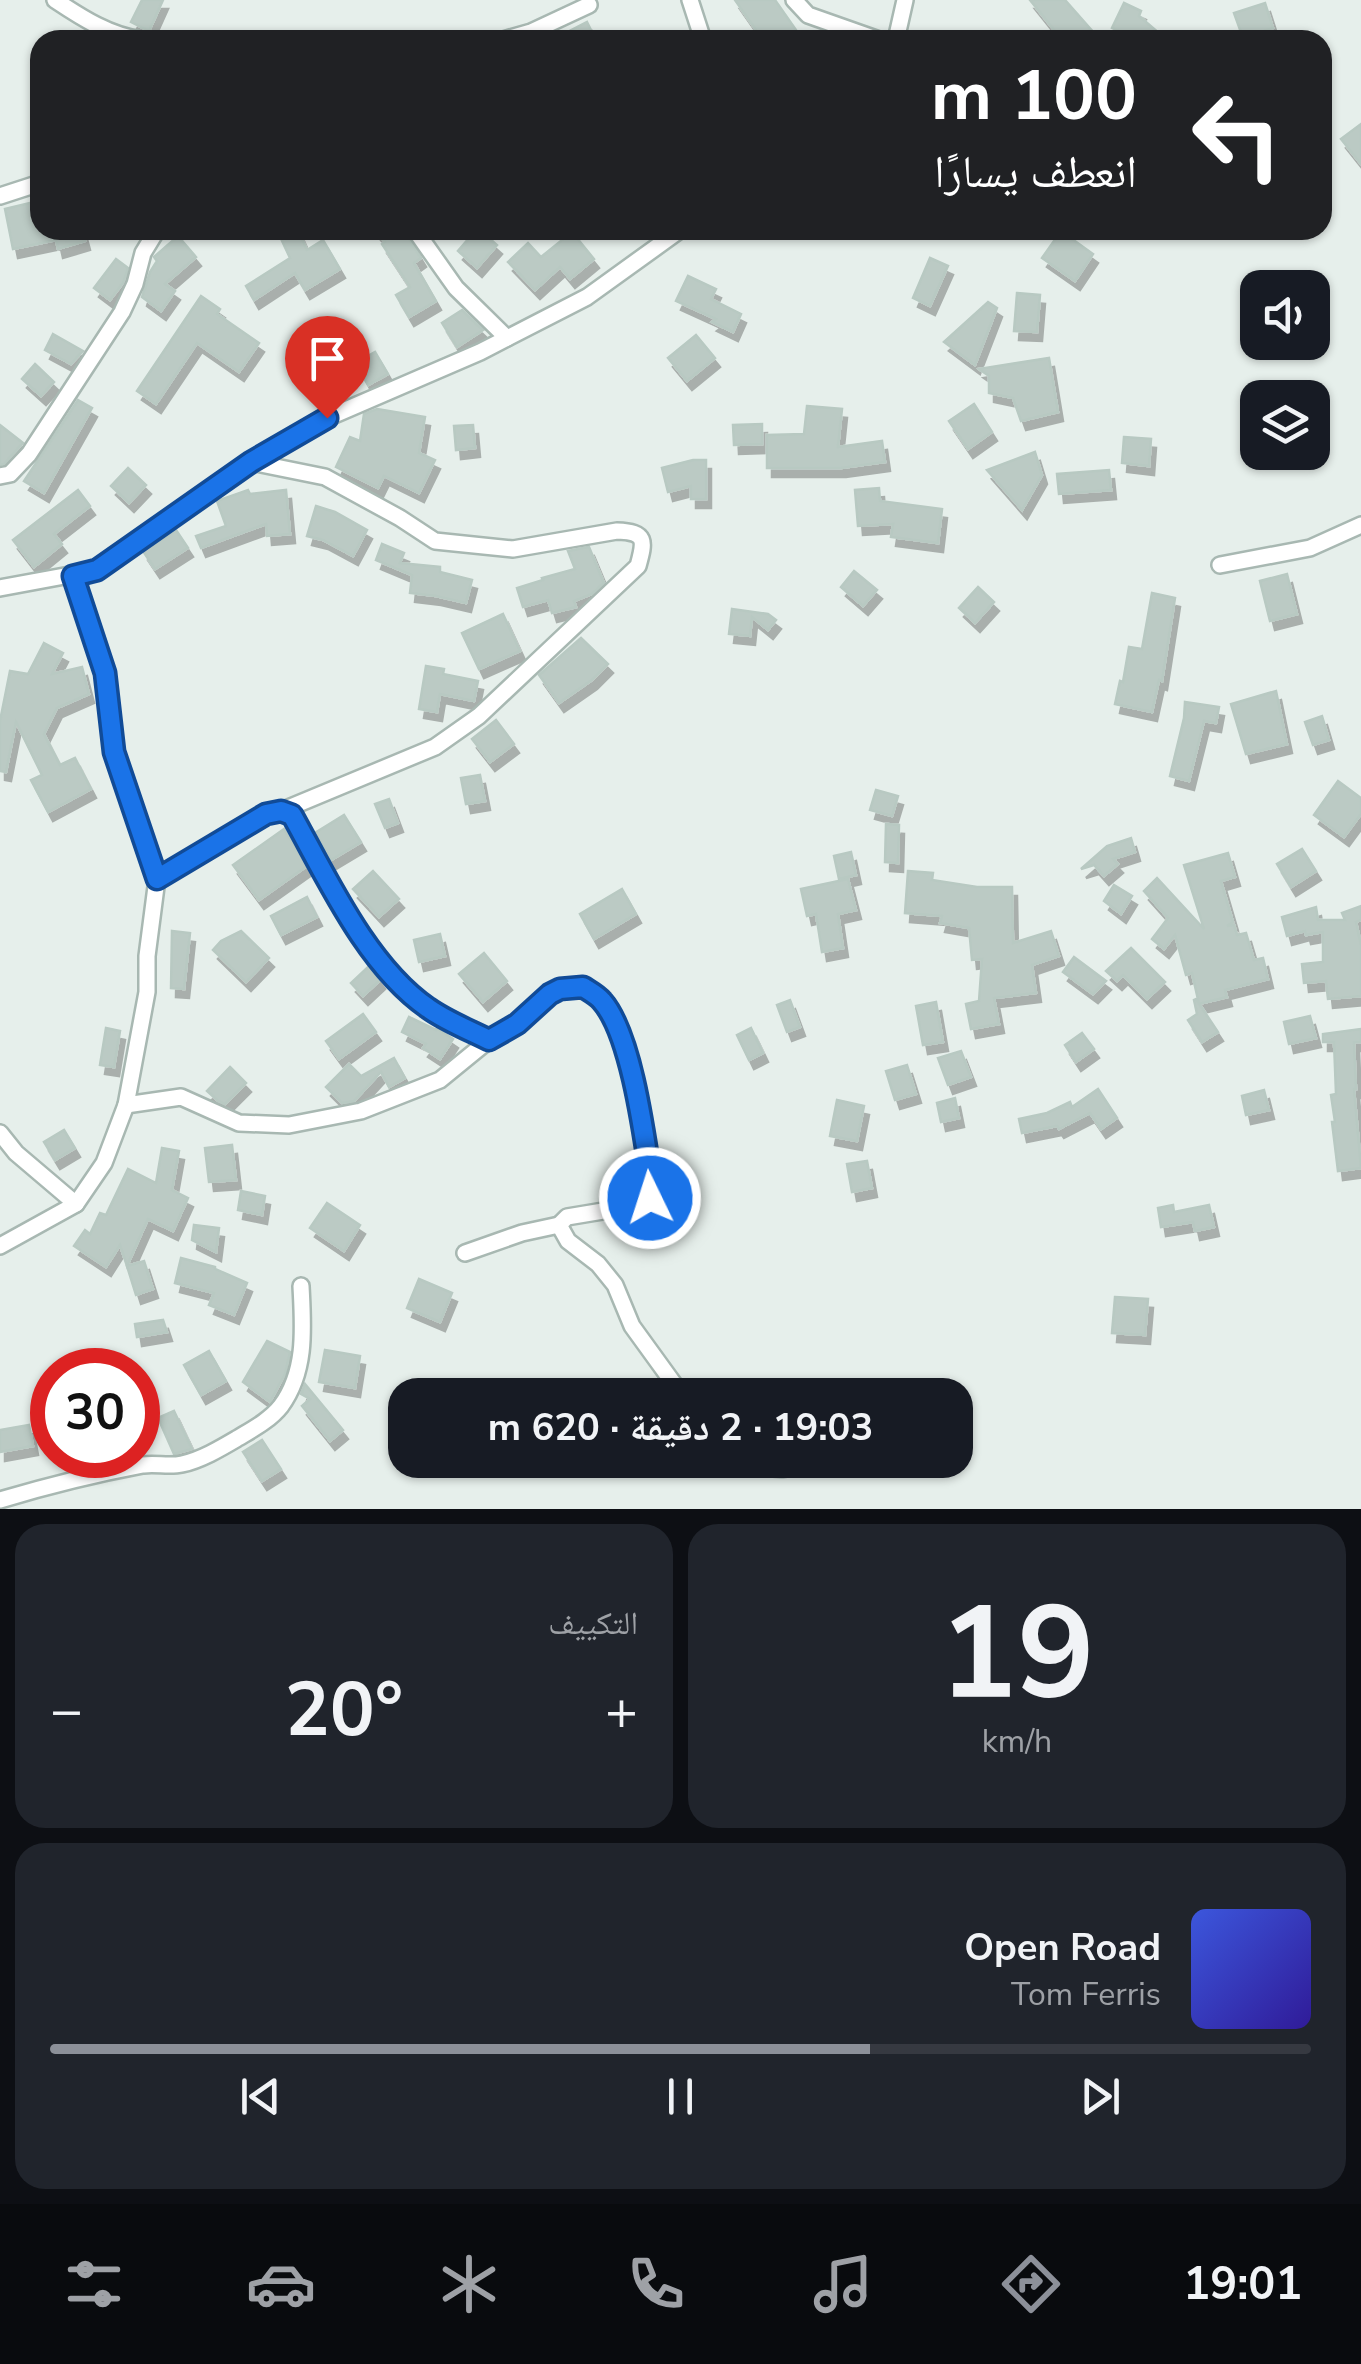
<!DOCTYPE html>
<html lang="ar">
<head>
<meta charset="utf-8">
<style>
  :root { --surface:#171b24; --page:#20242c; --text:#f1f3f6; --muted:#9ea1a6; --line:#363941; --accent:#8c9099 }
  body { margin:0; font-family:"Nunito Sans","Noto Naskh Arabic",sans-serif; background:var(--page); color:var(--text); direction:rtl; height:100vh; display:flex; flex-direction:column; font-size:38px; white-space:nowrap }
  * { box-sizing:border-box; margin:0 }
  p { font-size:32px; color:var(--muted) }
  .icon { flex:none; width:55px; height:55px; fill:none; stroke:currentColor; stroke-width:2; stroke-linecap:round; stroke-linejoin:round }
  .map { position:relative; height:1509px; overflow:hidden; direction:ltr }
  .side { display:flex; flex-direction:column; gap:15px; padding:15px; background:#0d0f14; flex:1 }
  .side>* { flex:none }
  .hud { position:absolute; left:30px; top:30px; width:1302px; height:210px; border-radius:30px; box-shadow:0 2px 8px #0004; direction:rtl; background:#202124; color:#fff; overflow:hidden }
  .tools { position:absolute; left:1240px; top:270px; display:grid; gap:20px }
  .tools a { display:grid; place-items:center; width:90px; height:90px; border-radius:20px; background:var(--surface); box-shadow:0 2px 8px #0004; font-size:50px }
  .speed { position:absolute; left:30px; top:1348px; display:flex; gap:20px; font-size:50px; font-weight:700; text-align:center }
  .speed>* { display:grid; place-content:center; width:130px; height:130px; border-radius:50%; background:var(--surface); box-shadow:0 2px 8px #0004; line-height:1 }
  .speed .limit { border:15px solid #d22; background:#fff; color:#111 }
  .pin { position:absolute; display:grid; place-items:center; width:85px; height:85px; color:#fff; margin:-102px -42px; border-radius:50% 50% 50% 0; rotate:-45deg; box-shadow:0 0 10px #0007 }
  .pin .icon { rotate:45deg }
  .me { position:absolute; width:110px; margin:-55px; rotate:356deg; stroke-linejoin:round; filter:drop-shadow(0 0 8px #0008) }
  .turn { display:flex; align-items:center; gap:35px; height:210px; padding:0 30px; font-size:45px }
  .turn .icon { width:130px; height:130px; stroke-width:2.5 }
  .turn b { display:block; font-size:70px; line-height:85px }
  .big { font-size:75px; font-weight:700; line-height:1.1 }
  .side .card { flex:1; display:flex; flex-direction:column; justify-content:center; gap:15px; min-width:0; padding:0 35px; border-radius:30px; background:var(--page) }
  .side .dial { align-items:center; gap:0 }
  .dial b { font-size:130px; line-height:1 }
  .song { display:flex; align-items:center; gap:30px }
  .cover { width:120px; height:120px; border-radius:15px; background:linear-gradient(135deg,hsl(230 70% 55%),hsl(250 70% 35%)) }
  .played { height:10px; border-radius:5px; background:linear-gradient(90deg,var(--accent) 65%,var(--line) 65%) }
  .keys { display:flex; justify-content:space-around; direction:ltr }
  .heat { display:flex; justify-content:space-between; align-items:center; font-size:55px; direction:ltr }
  .side .tiles { flex:1; display:grid; gap:15px; grid-template-columns:1fr 1fr }
  .card:last-child { grid-column:span 2 }
  .trip { position:absolute; left:388px; top:1378px; width:585px; height:100px; border-radius:30px; background:var(--surface); box-shadow:0 2px 8px #0004; font-weight:700; line-height:100px; text-align:center; direction:rtl }
  .tab-bar { display:flex; height:160px; justify-content:space-around; align-items:center; background:#090b0e; color:var(--muted) }
  .tab-bar .icon { width:70px; height:70px }
  .tab-bar .on { color:var(--accent) }
  .tab-bar b { font-size:45px; color:var(--text) }
  .map>svg:first-child { display:block }
  .building { fill:#bbcac4; stroke:#b8c9c2; stroke-width:2.5; filter:url(#shadow) }
  .lines { fill:none; stroke-linecap:round; stroke-linejoin:round }
  .street-casing { stroke:#a8b8b2; stroke-width:20 }
  .street { stroke:#fff; stroke-width:15 }
  .route-casing { stroke:#114b97; stroke-width:25 }
  .route { stroke:#1a73e8; stroke-width:18 }
</style>
</head>
<body>
<div class="map">
<svg width="1361" height="1509" viewBox="0 0 1361 1509">
  <defs>
    <filter id="shadow"><feDropShadow dx="5" dy="9" stdDeviation="0" flood-color="#0004"/></filter>
  </defs>
  <rect width="100%" height="100%" fill="#e6efeb"/>
  <g class="building">
    <polygon points="142,0 163,0 149,31 131,22"/>
    <polygon points="735,0 775,0 803,40 763,40"/>
    <polygon points="1030,0 1065,0 1094,33 1086,40 1062,40"/>
    <polygon points="1124,3 1141,11 1139,16 1167,40 1137,40 1112,28"/>
    <polygon points="1265,3 1273,28 1243,38 1234,13"/>
    <polygon points="587,22 596,40 552,40"/>
    <polygon points="1361,124 1361,164 1341,139"/>
    <polygon points="34,202 40,230 82,230 85,241 58,249 56,240 13,249 5,209"/>
    <polygon points="277,230 298,230 307,250 323,240 340,269 305,290 295,273 254,300 246,286 290,258"/>
    <polygon points="375,230 404,230 421,258 414,263 436,301 409,317 396,295 410,287 382,244 385,242"/>
    <polygon points="476,230 480,230 497,245 477,268 458,251"/>
    <polygon points="1061,231 1093,254 1075,281 1042,258"/>
    <polygon points="572,232 594,259 570,279 560,267 535,290 508,262 528,243 541,257"/>
    <polygon points="178,236 196,257 165,284 175,291 161,311 142,297 150,272 157,261 154,257"/>
    <polygon points="930,258 948,266 930,306 913,298"/>
    <polygon points="116,259 128,268 123,283 110,300 94,288"/>
    <polygon points="688,276 716,289 711,299 741,314 733,332 712,322 716,319 676,301"/>
    <polygon points="1017,293 1040,295 1037,332 1014,331"/>
    <polygon points="201,296 220,309 217,314 259,343 239,372 197,343 156,404 137,391"/>
    <polygon points="988,302 997,308 975,365 944,342"/>
    <polygon points="462,310 483,330 457,347 442,323"/>
    <polygon points="53,334 83,351 71,364 45,350"/>
    <polygon points="696,335 715,358 687,381 668,358"/>
    <polygon points="375,352 388,374 368,385 356,363"/>
    <polygon points="1049,358 1058,412 1021,421 1013,398 989,393 989,376 979,369"/>
    <polygon points="35,364 54,382 41,396 22,379"/>
    <polygon points="78,400 92,408 44,493 24,481"/>
    <polygon points="974,404 992,432 968,449 949,421"/>
    <polygon points="807,406 842,409 838,447 882,441 885,462 841,468 767,468 767,435 804,434"/>
    <polygon points="377,409 425,417 419,453 435,460 419,493 384,476 378,488 336,467 350,437 360,441 364,414"/>
    <polygon points="762,424 762,444 734,445 733,425"/>
    <polygon points="0,425 23,443 4,464 0,465"/>
    <polygon points="473,425 475,448 456,450 454,426"/>
    <polygon points="1124,437 1151,439 1149,466 1122,463"/>
    <polygon points="1035,452 1042,475 1022,510 987,470"/>
    <polygon points="693,460 706,460 706,499 691,499 691,486 668,492 662,468"/>
    <polygon points="128,468 146,485 129,503 111,486"/>
    <polygon points="1109,470 1111,490 1059,494 1057,474"/>
    <polygon points="879,488 880,501 942,509 938,543 891,537 893,524 858,526 855,490"/>
    <polygon points="78,490 90,506 54,534 62,544 34,567 13,540"/>
    <polygon points="248,490 250,494 286,490 290,534 267,536 266,524 201,548 196,536 226,526 217,501"/>
    <polygon points="316,506 335,512 367,530 353,556 323,540 307,536"/>
    <polygon points="176,530 188,548 155,569 143,551"/>
    <polygon points="382,544 404,553 400,563 440,567 440,572 472,580 466,603 436,596 410,593 412,575 376,560"/>
    <polygon points="589,547 604,583 592,594 574,601 576,607 552,613 548,600 523,607 517,588 543,580 542,578 575,569 568,551"/>
    <polygon points="854,571 877,590 863,606 841,587"/>
    <polygon points="1287,574 1297,614 1270,621 1260,581"/>
    <polygon points="978,587 994,602 975,623 959,608"/>
    <polygon points="1152,593 1175,598 1162,681 1159,680 1152,712 1115,704 1120,681 1123,682 1129,647 1142,649"/>
    <polygon points="732,609 768,614 776,620 768,630 752,617 750,636 729,634"/>
    <polygon points="503,614 520,651 479,669 462,633"/>
    <polygon points="581,638 608,664 592,680 559,703 539,675"/>
    <polygon points="44,643 63,653 52,674 82,667 89,694 57,708 44,734 60,765 75,758 91,789 48,812 31,780 42,775 16,722 6,772 0,771 0,721 10,671 28,674"/>
    <polygon points="426,666 444,669 443,674 478,681 474,701 440,694 437,712 419,709"/>
    <polygon points="1276,691 1287,744 1246,754 1231,704"/>
    <polygon points="1185,702 1219,707 1216,723 1204,721 1189,781 1170,776 1184,718"/>
    <polygon points="1322,716 1329,740 1313,745 1305,722"/>
    <polygon points="496,720 514,744 490,762 472,739"/>
    <polygon points="480,775 485,801 466,804 461,778"/>
    <polygon points="1338,781 1361,798 1361,814 1344,837 1314,815"/>
    <polygon points="876,790 898,796 892,816 870,810"/>
    <polygon points="389,799 398,823 385,828 375,804"/>
    <polygon points="344,815 361,842 331,860 315,833"/>
    <polygon points="886,824 899,825 898,863 885,862"/>
    <polygon points="284,829 307,866 259,900 233,865"/>
    <polygon points="1131,838 1135,852 1113,859 1118,864 1104,876 1094,865 1081,869 1107,846"/>
    <polygon points="1302,849 1316,871 1291,887 1277,864"/>
    <polygon points="851,852 856,875 839,879 834,856"/>
    <polygon points="1228,853 1235,877 1221,881 1233,922 1227,926 1234,925 1237,935 1246,933 1254,960 1263,958 1268,979 1225,990 1227,997 1199,1004 1192,973 1186,975 1175,935 1164,949 1152,939 1168,918 1144,891 1157,878 1204,929 1184,865"/>
    <polygon points="373,871 399,899 379,917 353,889"/>
    <polygon points="908,871 933,873 932,880 977,887 1012,887 1013,943 1051,931 1059,956 1032,965 1036,993 994,998 999,1024 971,1029 966,1004 979,1001 982,959 972,960 969,928 940,923 942,916 905,913"/>
    <polygon points="848,879 856,910 838,914 843,948 822,952 816,914 807,916 801,889"/>
    <polygon points="1114,885 1132,896 1121,914 1104,901"/>
    <polygon points="622,889 636,914 594,939 580,914"/>
    <polygon points="307,897 317,917 281,935 271,916"/>
    <polygon points="1361,906 1361,920 1356,922 1361,945 1361,996 1328,999 1326,981 1304,983 1302,964 1323,962 1323,932 1306,935 1305,931 1287,936 1282,917 1316,907 1318,920 1345,920 1342,913"/>
    <polygon points="172,931 190,933 184,989 171,988"/>
    <polygon points="241,931 269,958 246,982 213,950 221,941"/>
    <polygon points="440,934 445,956 419,962 414,940"/>
    <polygon points="1131,948 1165,982 1147,999 1123,975 1117,981 1106,971"/>
    <polygon points="484,953 507,981 483,1002 459,974"/>
    <polygon points="1074,957 1106,981 1093,994 1063,972"/>
    <polygon points="369,966 380,980 363,996 351,983"/>
    <polygon points="1196,999 1218,1032 1202,1042 1188,1020 1197,1014 1194,1000"/>
    <polygon points="790,1000 800,1027 787,1032 777,1005"/>
    <polygon points="936,1002 943,1042 923,1045 916,1006"/>
    <polygon points="363,1014 376,1032 339,1059 326,1041"/>
    <polygon points="1310,1016 1316,1038 1289,1044 1284,1022"/>
    <polygon points="409,1017 436,1030 437,1028 453,1039 440,1059 423,1048 426,1044 402,1032"/>
    <polygon points="106,1028 120,1031 114,1067 100,1065"/>
    <polygon points="751,1028 763,1053 749,1060 737,1035"/>
    <polygon points="1361,1029 1361,1042 1354,1042 1356,1089 1354,1089 1361,1168 1338,1171 1332,1122 1335,1122 1331,1095 1336,1094 1334,1042 1323,1042 1323,1034"/>
    <polygon points="1082,1033 1094,1049 1076,1062 1065,1045"/>
    <polygon points="961,1051 971,1077 948,1085 938,1058"/>
    <polygon points="394,1058 405,1078 389,1087 381,1072 354,1101 342,1103 326,1087 349,1064 361,1076"/>
    <polygon points="907,1065 916,1094 895,1100 886,1071"/>
    <polygon points="230,1067 246,1083 225,1104 218,1101 207,1091"/>
    <polygon points="1098,1089 1117,1118 1101,1129 1090,1113 1059,1129 1057,1126 1022,1133 1019,1119 1047,1113 1070,1102 1072,1107"/>
    <polygon points="1264,1090 1269,1110 1246,1115 1242,1096"/>
    <polygon points="955,1098 959,1118 941,1122 937,1103"/>
    <polygon points="837,1100 864,1106 857,1141 830,1136"/>
    <polygon points="64,1130 75,1148 55,1160 44,1142"/>
    <polygon points="232,1145 236,1180 209,1182 205,1148"/>
    <polygon points="162,1148 179,1151 172,1190 188,1198 173,1231 148,1219 127,1266 120,1245 106,1267 74,1246 85,1230 90,1234 100,1213 106,1215 128,1169 156,1183"/>
    <polygon points="867,1161 872,1188 852,1192 847,1164"/>
    <polygon points="241,1191 265,1196 262,1215 238,1210"/>
    <polygon points="327,1203 360,1225 344,1251 310,1228"/>
    <polygon points="1173,1205 1174,1212 1209,1205 1214,1227 1195,1231 1193,1222 1161,1227 1158,1208"/>
    <polygon points="194,1225 219,1228 216,1252 192,1240"/>
    <polygon points="181,1258 215,1267 215,1269 247,1283 234,1315 209,1305 214,1293 175,1283"/>
    <polygon points="144,1261 153,1289 136,1295 127,1266"/>
    <polygon points="419,1279 452,1293 440,1322 407,1308"/>
    <polygon points="1115,1297 1148,1299 1145,1335 1112,1333"/>
    <polygon points="163,1320 167,1332 137,1337 135,1324"/>
    <polygon points="267,1341 290,1352 285,1374 270,1402 243,1382"/>
    <polygon points="325,1350 360,1356 355,1388 319,1382"/>
    <polygon points="209,1351 226,1381 201,1395 184,1365"/>
    <polygon points="107,1356 109,1370 65,1370 64,1362"/>
    <polygon points="305,1384 343,1430 330,1441 302,1406 310,1399 301,1394"/>
    <polygon points="174,1411 192,1449 174,1454 158,1418"/>
    <polygon points="29,1425 33,1446 0,1452 0,1430"/>
    <polygon points="262,1440 281,1469 262,1481 243,1452"/>
    <polygon points="66,1455 97,1455 99,1463 69,1470"/>
  </g>
  <g class="lines">
    <defs>
      <g id="street">
        <path d="M 55,0 C 82,18 110,36 142,40"/>
        <polyline points="690,0 703,40"/>
        <polyline points="794,0 808,15 879,40"/>
        <polyline points="503,40 531,32 589,5"/>
        <polyline points="896,40 905,0"/>
        <polyline points="0,196 40,183"/>
        <polyline points="415,230 456,288 507,338"/>
        <path d="M 251,462 L 325,477 L 400,518 L 435,541 L 513,549 L 617,531 C 647,532 645,541 638,566 L 479,716 L 435,747 L 281,811"/>
        <polyline points="0,476 10,474 29,454 122,312 135,284 143,253 157,230"/>
        <polyline points="1220,565 1310,548 1361,525"/>
        <polyline points="0,588 97,570 251,462 327,418 480,352 587,297 680,230"/>
        <path d="M 157,879 L 266,814 L 281,811 L 292,815 C 328,880 365,965 428,1008 C 446,1021 469,1030 489,1040"/>
        <polyline points="126,1105 181,1097 239,1123 289,1125 361,1111 440,1080 489,1040 517,1024 549,994 560,989 583,987 602,1000 618,1029 640,1105 652,1187 650,1198 639,1205 567,1217 559,1225 568,1241 598,1264 615,1285 632,1326 682,1395"/>
        <polyline points="0,1133 16,1153 76,1204"/>
        <polyline points="0,1246 76,1204 104,1163 126,1105 147,992 147,956 157,879 114,752 105,673 73,576"/>
        <polyline points="465,1253 522,1233 559,1225"/>
        <path d="M 753,1460 C 776,1475 796,1467 821,1460"/>
        <path d="M 0,1500 C 47,1486 95,1474 143,1465 C 156,1463 169,1467 182,1464 C 201,1460 221,1448 238,1438 C 253,1429 270,1420 281,1406 C 307,1370 303,1327 301,1286"/>
      </g>
    </defs>
    <use href="#street" class="street-casing"/>
    <use href="#street" class="street"/>
  </g>
  <g class="lines">
    <defs>
      <path id="route" d="M 327,418 L 251,462 L 97,570 L 73,576 L 105,673 L 114,752 L 157,879 L 266,814 L 281,811 L 292,815 C 327,878 367,966 428,1008 C 446,1021 469,1030 489,1040 L 517,1024 L 550,994 L 560,989 L 583,987 C 589,991 597,995 602,1001 C 632,1035 645,1141 652,1187 L 650,1198"/>
    </defs>
    <use href="#route" class="route-casing"/>
    <use href="#route" class="route"/>
  </g>
</svg>
<div class="tools">
<a><svg class="icon" aria-label="sound" viewBox="0 0 24 24"><path d="M4 9h4l5-4v14l-5-4H4zM17 9q2 3 0 6"/></svg></a>
<a><svg class="icon" aria-label="layers" viewBox="0 0 24 24"><path d="M12 4l9 5-9 5-9-5zM3 14l9 5 9-5"/></svg></a>
</div>
<div class="speed"><div class="limit">30</div></div>
<div class="pin" style="left:327px;top:418px;background:#d93025"><svg class="icon" aria-label="arrive" viewBox="0 0 24 24"><path d="M6 21V4h12l-3 4 3 4H6"/></svg></div>
<svg class="me" style="left:650px;top:1198px" viewBox="-20 -20 40 40"><circle r="17" fill="#1a73e8" stroke="#fff" stroke-width="3"/><path d="M0-11L8 9 0 5-8 9z" fill="#fff"/></svg>
<div class="trip">19:03 · 2 دقيقة · 620 m</div>
<div class="hud">
<div class="turn"><svg class="icon" aria-label="left" viewBox="0 0 24 24"><path d="M17 20v-9H6M10 6l-5 5 5 5"/></svg><div><b>100 m</b>انعطف يسارًا</div></div>
</div>
</div>
<section class="side">
<div class="tiles">
<div class="card dial"><b>19</b><p>km/h</p></div>
<div class="card"><p>التكييف</p>
<div class="heat"><a>−</a><b class="big">20°</b><a>+</a></div>
</div>
<div class="card">
<div class="song"><i class="cover"></i><div><b>Open Road</b><p>Tom Ferris</p></div></div>
<div class="played"></div>
<div class="keys"><svg class="icon" aria-label="previous" viewBox="0 0 24 24"><path d="M18 5L8 12l10 7zM5 5v14"/></svg><svg class="icon" aria-label="pause" viewBox="0 0 24 24"><path d="M8 5v14M16 5v14"/></svg><svg class="icon" aria-label="next" viewBox="0 0 24 24"><path d="M6 5l10 7-10 7zM19 5v14"/></svg></div>
</div>
</div>
</section>
<nav class="tab-bar">
<b>19:01</b>
<svg class="icon on" aria-label="directions" viewBox="0 0 24 24"><path d="M12 3l9 9-9 9-9-9zM9 14v-3h6M13 9l2 2-2 2"/></svg>
<svg class="icon" aria-label="music" viewBox="0 0 24 24"><path d="M9 18V5l10-2v13"/><circle cx="6" cy="18" r="3"/><circle cx="16" cy="16" r="3"/></svg>
<svg class="icon" aria-label="phone" viewBox="0 0 24 24"><path d="M5 4h4l2 5-3 2q2 4 5 5l2-3 5 2v4C11 20 4 13 5 4z"/></svg>
<svg class="icon" aria-label="climate" viewBox="0 0 24 24"><path d="M12 3v18M4 7l16 10M4 17L20 7"/></svg>
<svg class="icon" aria-label="car" viewBox="0 0 24 24"><path d="M5 17H2v-5l4-1 3-4h7l3 4 3 1v5h-3M9 17h6M6 11h13"/><circle cx="7" cy="17" r="2"/><circle cx="17" cy="17" r="2"/></svg>
<svg class="icon" aria-label="filters" viewBox="0 0 24 24"><path d="M4 7h16M4 17h16"/><circle cx="9" cy="7" r="2"/><circle cx="15" cy="17" r="2"/></svg>
</nav>
</body>
</html>
